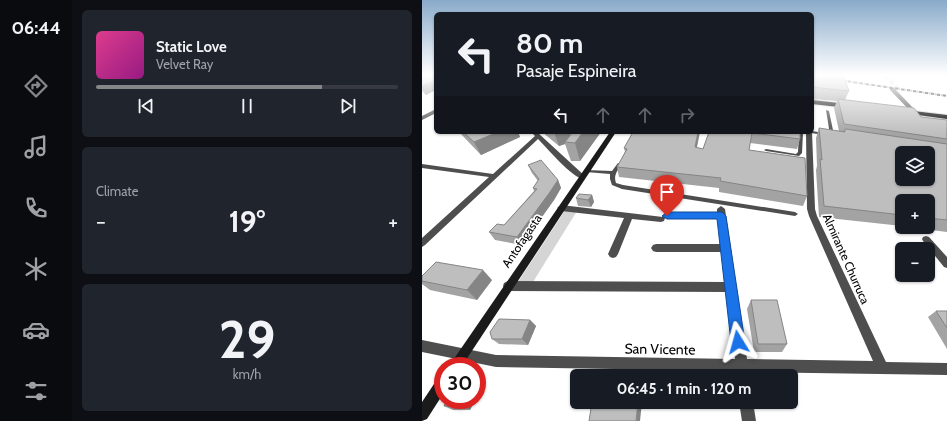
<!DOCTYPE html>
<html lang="en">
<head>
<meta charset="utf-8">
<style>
  :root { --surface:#171b24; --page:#20242c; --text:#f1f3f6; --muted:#9ea1a6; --line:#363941; --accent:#858687 }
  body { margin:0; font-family:Cabin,sans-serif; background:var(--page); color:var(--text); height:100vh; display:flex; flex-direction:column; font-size:15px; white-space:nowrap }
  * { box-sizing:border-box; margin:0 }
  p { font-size:13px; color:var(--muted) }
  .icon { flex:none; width:22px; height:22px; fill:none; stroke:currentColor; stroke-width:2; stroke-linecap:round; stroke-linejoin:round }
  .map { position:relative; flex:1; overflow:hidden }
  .panel { display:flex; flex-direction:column; gap:10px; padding:10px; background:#0d0f14; width:350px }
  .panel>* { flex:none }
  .hud { position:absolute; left:12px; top:12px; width:380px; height:122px; border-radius:6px; box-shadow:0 1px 3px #0004; background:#171b24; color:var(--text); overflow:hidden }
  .controls { position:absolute; left:473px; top:146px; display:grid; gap:8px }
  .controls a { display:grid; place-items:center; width:40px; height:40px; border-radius:6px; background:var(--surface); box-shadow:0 1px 3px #0004; font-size:20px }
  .speed { position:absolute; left:12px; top:357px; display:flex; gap:8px; font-size:20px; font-weight:700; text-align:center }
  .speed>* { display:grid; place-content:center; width:52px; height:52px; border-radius:50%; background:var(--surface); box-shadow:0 1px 3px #0004; line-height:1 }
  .speed .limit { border:6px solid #d22; background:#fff; color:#111 }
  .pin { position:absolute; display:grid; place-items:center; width:34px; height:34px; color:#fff; margin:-41px -17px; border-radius:50% 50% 50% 0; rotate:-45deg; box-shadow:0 0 4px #0007 }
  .pin .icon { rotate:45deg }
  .me { position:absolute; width:44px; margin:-22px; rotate:352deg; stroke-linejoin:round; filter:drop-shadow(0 0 3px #0008) }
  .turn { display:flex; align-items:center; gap:14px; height:84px; padding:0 16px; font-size:18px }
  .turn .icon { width:52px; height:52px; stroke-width:2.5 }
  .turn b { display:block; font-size:28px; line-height:34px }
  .lanes { display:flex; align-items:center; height:38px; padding:0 16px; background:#0003; justify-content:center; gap:20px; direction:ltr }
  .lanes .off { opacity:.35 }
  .big { font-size:30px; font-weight:700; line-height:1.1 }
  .panel .tile { flex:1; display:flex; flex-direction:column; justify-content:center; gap:6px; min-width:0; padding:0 14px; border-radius:6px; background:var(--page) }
  .panel .dial { align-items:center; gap:0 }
  .dial b { font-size:52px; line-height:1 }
  .song { display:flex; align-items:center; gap:12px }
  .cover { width:48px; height:48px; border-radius:6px; background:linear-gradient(135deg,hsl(330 70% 55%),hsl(310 70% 35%)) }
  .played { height:4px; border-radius:2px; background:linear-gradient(90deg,var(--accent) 75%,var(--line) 75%) }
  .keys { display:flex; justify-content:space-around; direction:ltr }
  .heat { display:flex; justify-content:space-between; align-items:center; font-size:22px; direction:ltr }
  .trip { position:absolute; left:148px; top:369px; width:228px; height:40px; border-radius:6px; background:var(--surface); box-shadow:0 1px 3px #0004; font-weight:700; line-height:40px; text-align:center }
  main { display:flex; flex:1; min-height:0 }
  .menu { display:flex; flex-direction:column; width:72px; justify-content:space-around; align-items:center; background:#090b0e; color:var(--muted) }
  .menu .icon { width:28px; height:28px }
  .menu .current { color:var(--accent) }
  .menu b { font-size:18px; color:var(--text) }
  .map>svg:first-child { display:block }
  .green { fill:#d5d5d5 }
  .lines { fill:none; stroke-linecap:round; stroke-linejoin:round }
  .tertiary-tunnel { stroke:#d9d9d9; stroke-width:4.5; stroke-dasharray:4.5 2.5; stroke-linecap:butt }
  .primary-casing { stroke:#dbdbdb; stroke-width:2 }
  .service { fill:#4e4e4e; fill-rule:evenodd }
  .minor { fill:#4e4e4e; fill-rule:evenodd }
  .tertiary { fill:#4e4e4e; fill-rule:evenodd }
  .secondary { fill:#1b1b1b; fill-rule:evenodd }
  .primary { fill:#000; fill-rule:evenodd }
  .rail { stroke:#000; stroke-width:2; stroke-dasharray:3.5 1 0.5 1; stroke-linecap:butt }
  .wall { fill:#a3a3a3 }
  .shaded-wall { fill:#858585 }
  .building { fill:#bebebe; stroke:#858585; fill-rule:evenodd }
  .route { fill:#1a73e8; stroke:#114b97 }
  .labels { text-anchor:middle; stroke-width:3.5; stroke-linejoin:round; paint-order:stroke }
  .street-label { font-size:12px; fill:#000; stroke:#fff }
  .near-street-label { font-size:14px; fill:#000; stroke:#fff }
</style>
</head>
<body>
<main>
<nav class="menu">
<b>06:44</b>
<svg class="icon current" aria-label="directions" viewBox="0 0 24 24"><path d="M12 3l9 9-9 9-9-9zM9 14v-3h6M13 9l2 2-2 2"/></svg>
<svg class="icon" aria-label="music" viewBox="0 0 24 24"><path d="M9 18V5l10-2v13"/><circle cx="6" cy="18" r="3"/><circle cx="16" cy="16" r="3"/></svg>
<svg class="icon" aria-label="phone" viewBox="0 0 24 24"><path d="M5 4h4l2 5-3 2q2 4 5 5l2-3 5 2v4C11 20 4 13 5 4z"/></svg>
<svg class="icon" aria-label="climate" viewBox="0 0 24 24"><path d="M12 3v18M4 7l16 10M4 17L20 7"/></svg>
<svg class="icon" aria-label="car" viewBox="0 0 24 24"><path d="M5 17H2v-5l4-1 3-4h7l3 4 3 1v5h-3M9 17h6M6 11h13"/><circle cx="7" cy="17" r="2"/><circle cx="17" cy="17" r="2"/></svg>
<svg class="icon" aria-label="filters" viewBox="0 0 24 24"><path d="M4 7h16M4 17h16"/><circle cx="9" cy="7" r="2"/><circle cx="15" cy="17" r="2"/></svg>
</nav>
<section class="panel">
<div class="tile">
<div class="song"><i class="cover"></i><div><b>Static Love</b><p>Velvet Ray</p></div></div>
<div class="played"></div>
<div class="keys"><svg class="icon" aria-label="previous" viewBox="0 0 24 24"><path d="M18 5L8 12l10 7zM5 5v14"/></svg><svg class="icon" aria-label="pause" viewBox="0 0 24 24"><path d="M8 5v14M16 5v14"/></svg><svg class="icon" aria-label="next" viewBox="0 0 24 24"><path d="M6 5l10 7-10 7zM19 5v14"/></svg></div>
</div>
<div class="tile"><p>Climate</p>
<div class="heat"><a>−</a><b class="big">19°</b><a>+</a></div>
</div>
<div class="tile dial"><b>29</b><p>km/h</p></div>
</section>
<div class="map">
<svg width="525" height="421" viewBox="0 0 525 421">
  <rect width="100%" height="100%" fill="#fff"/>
  <polygon class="green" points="144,209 155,211 111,282 96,282"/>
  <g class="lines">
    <polyline class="tertiary-tunnel" points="464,75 476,89"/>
    <defs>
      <g id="primary">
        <polygon points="390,100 426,104 429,106 426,108 390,104"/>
        <polygon points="483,110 525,115 525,119 481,113 481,111"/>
      </g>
    </defs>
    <use href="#primary" class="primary-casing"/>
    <g class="service">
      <polygon points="404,110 407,111 412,135 411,136 409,136 408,135"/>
      <polygon points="390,131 402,133 404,134 402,135 389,133 388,132 390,132"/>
      <polygon points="378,132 381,133 380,153 377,156 344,151 342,150 344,149 374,154 376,152 377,133"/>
      <path d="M 196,163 L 200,163 L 200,164 C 196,170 191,175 194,183 L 201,185 L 373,212 L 376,214 L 373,216 L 200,189 L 190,185 L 188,179 L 188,174 L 164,172 L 162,171 L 164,170 L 190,171 Z"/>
    </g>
    <g class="minor">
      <polygon points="14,109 14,113 0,120 0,116"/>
      <path d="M 109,132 L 115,132 L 164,177 L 162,179 C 152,180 124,147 116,139 L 3,245 L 0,247 L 0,238 L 67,177 L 0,168 L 0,164 L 71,174 L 113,136 Z"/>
      <polygon points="384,132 390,132 393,209 395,216 464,362 525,363 525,375 327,372 327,376 315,376 314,371 74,367 0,352 0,340 74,355 313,359 305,292 86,291 82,289 81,286 82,283 86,281 304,282 300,252 234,252 231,251 229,248 231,245 234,244 299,244 296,219 243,218 242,221 239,222 210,219 196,254 194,257 191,258 188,257 186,254 202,218 139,211 135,208 139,205 241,217 242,214 245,213 295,213 295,209 299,206 303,209 325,359 451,361 387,216 385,209"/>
      <polygon points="504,236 507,237 525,257 525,268 522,267 501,241 500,239 501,237"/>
      <polygon points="317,402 331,402 334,421 320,421"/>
    </g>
    <polygon class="tertiary" points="468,88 472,88 496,113 496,115 492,115 468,90"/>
    <g class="secondary">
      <polygon points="188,132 194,132 40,366 27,366"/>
      <polygon points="21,377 21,394 5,419 0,421 0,402 16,378"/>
    </g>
    <use href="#primary" class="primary"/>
    <polyline class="rail" points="390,76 525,96"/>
  </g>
  <g class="wall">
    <polygon points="0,75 4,95 0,91"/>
    <polygon points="390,75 427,91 423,100 499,117 525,120 525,232 485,227 506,227 506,201 480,201 480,226 397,217 394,170 395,166 394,138 397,128 417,131 412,108 415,101 390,99"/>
    <polygon points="37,132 96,132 98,137 59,155"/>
    <polygon points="120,132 147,132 148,135 151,132 179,132 158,161 149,161 143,144 137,146"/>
    <polygon points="287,132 378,132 378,139 375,149 328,143 327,150 385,196 381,206 297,192 297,188 197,177 195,167 203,152 202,148 275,148 281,149"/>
    <polygon points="106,165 136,180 139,188 132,200 100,245 73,240 67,232 82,225 112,191 111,188 116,181 110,173"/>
    <polygon points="170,195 172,202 169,207 156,206 154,198"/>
    <polygon points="0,276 70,280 55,300 8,290 0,284"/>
    <polygon points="329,300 365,344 360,352 332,352 325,309"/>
    <polygon points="514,311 525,311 525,349 506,317"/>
    <polygon points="108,320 114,326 106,345 77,344 70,339"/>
    <polygon points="25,400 53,400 48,410 31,410 22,406"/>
  </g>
  <g class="shaded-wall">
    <polygon points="14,80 14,90 4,95 0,88 0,86"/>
    <polygon points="76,132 96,132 98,137 59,155 52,142"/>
    <polygon points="132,132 147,132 150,141 143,142 143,144 137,146"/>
    <polygon points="161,132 179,132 158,161 153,143"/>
    <polygon points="276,132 278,132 273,157 273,147"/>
    <polygon points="136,180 139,188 132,200 100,245 95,237"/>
    <polygon points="170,195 172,202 169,207 166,200"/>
    <polygon points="61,270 70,280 55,300 45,290"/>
    <polygon points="108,320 114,326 106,345 100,339"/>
    <polygon points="55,383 61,386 55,397"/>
    <polygon points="42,400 53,400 48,410 39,406"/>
    <polygon points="216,402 220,402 218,421 214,421"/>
  </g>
  <g class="building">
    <polygon points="0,75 14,75 14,80 0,86"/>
    <polygon points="390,75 421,75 427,91 390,87"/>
    <polygon points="416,99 492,108 499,117 525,120 525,139 422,124"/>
    <path d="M 397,128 L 423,132 L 423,129 L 525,144 L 525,220 L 506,218 L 506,201 L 480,201 L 480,215 L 402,206 L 398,159 L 400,160 ZM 480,153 L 506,153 L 506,179 L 480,179 Z"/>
    <polygon points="41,132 76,132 52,142"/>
    <polygon points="151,132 161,132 153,143 143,142"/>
    <polygon points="211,132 276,132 273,147 281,149 287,132 378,132 378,139 330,133 327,150 383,158 385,196 298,181 299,178 195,167 205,149 202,148"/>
    <polygon points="119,160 136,180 128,192 95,237 67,232 75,224 82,225 115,189 111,188 117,179 106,165"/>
    <polygon points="157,194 170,195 166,200 154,198"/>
    <polygon points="14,262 61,270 45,290 0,281 0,276"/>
    <polygon points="329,300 355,300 365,344 336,344"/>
    <polygon points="514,311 525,311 525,328"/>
    <polygon points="77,319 108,320 100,339 70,339 68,332"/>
    <polygon points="25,400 42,400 39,406 22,406"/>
    <polygon points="170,402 216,402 214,421 167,421"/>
  </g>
  <linearGradient id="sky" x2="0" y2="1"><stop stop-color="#89aaca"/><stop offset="0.56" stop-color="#fff"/><stop offset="1" stop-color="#fff" stop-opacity="0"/></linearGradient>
  <rect width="525" height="134" fill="url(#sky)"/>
  <polygon class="route" points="245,212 300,212 304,216 323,342 321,346 316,348 311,346 309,342 295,219 245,219 240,216"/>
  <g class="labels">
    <g class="street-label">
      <text transform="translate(100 241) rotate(-56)" y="4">Antofagasta</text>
      <text transform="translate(424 259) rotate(66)" y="4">Almirante Churruca</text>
    </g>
    <g class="near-street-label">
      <text transform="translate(238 349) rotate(1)" y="5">San Vicente</text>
    </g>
  </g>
</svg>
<div class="controls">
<a><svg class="icon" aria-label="layers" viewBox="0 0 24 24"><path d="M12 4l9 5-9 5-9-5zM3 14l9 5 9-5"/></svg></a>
<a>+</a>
<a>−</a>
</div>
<div class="speed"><div class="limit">30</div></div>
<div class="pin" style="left:245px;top:216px;background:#d93025"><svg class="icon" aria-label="arrive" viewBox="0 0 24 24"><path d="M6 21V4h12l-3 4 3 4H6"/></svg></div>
<svg class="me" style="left:316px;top:342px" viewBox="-20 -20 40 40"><path d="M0-17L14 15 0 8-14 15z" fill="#1a73e8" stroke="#fff" stroke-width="4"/></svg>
<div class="trip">06:45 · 1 min · 120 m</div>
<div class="hud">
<div class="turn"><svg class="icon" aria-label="left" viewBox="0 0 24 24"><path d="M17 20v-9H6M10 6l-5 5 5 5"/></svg><div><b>80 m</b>Pasaje Espineira</div></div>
<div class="lanes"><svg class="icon" aria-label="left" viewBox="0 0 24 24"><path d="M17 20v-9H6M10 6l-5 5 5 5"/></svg><svg class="icon off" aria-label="ahead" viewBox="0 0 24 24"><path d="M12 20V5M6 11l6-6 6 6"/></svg><svg class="icon off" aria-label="ahead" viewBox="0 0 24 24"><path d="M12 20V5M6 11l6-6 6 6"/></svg><svg class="icon off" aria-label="right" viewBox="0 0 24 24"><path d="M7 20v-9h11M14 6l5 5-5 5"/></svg></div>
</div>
</div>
</main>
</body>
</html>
